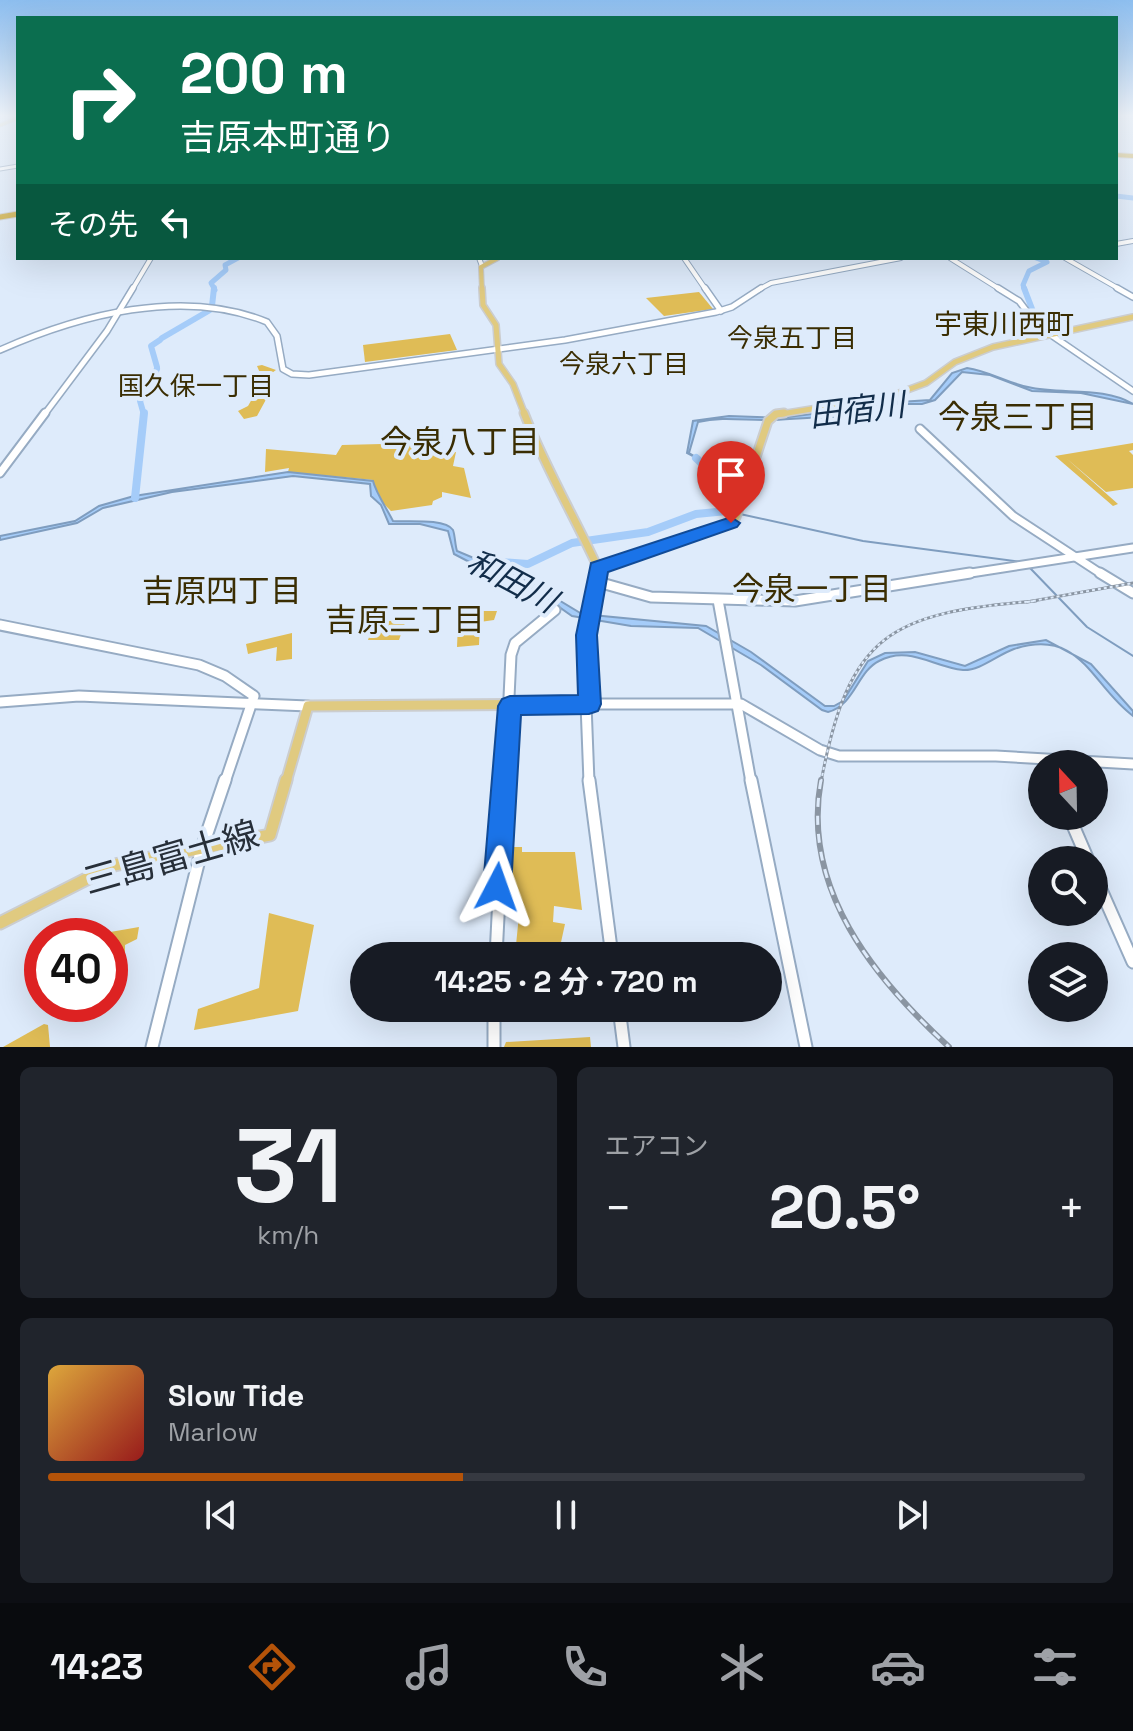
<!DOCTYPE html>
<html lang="ja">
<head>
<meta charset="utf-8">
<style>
  :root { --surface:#171b24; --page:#20242c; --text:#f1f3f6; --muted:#9ea1a6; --line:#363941; --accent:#b45309 }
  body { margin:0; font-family:"Space Grotesk","Noto Sans JP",sans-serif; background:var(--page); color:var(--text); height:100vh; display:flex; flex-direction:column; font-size:30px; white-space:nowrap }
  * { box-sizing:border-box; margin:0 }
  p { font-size:26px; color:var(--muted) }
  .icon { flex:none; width:44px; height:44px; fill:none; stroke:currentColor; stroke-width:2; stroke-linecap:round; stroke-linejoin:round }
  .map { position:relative; height:1047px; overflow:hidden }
  .details { display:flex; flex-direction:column; gap:20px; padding:20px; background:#0d0f14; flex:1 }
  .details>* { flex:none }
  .hud { position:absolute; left:16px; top:16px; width:1102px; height:244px; border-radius:0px; box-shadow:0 8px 32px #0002; background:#0b6e4f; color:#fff; overflow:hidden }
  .needle { width:52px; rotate:338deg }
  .buttons { position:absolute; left:1028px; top:750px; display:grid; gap:16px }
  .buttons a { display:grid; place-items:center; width:80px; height:80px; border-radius:50%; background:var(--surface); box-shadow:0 8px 32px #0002; font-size:40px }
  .speed { position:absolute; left:24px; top:918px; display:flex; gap:16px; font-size:40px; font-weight:700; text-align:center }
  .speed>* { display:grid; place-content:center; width:104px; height:104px; border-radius:50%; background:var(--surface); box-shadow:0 8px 32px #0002; line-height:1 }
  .speed .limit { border:12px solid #d22; background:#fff; color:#111 }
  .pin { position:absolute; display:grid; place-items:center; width:68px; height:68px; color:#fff; margin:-82px -34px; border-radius:50% 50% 50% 0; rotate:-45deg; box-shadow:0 0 8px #0007 }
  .pin .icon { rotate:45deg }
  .me { position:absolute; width:88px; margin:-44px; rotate:4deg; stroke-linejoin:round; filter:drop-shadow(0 0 6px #0008) }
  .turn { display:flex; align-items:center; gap:28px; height:168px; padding:0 32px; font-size:36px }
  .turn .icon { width:104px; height:104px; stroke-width:2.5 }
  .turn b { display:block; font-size:56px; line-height:68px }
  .then { display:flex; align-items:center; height:76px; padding:0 32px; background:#0003; gap:16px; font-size:30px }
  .big { font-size:60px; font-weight:700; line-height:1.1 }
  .details .card { flex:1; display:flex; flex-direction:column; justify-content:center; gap:12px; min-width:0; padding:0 28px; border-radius:12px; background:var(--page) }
  .details .dial { align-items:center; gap:0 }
  .dial b { font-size:104px; line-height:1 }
  .song { display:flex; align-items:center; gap:24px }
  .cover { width:96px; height:96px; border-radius:12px; background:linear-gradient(135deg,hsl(40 70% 55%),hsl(0 70% 35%)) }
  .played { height:8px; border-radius:4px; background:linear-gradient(90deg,var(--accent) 40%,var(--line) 40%) }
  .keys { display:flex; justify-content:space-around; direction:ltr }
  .heat { display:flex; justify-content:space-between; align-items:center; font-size:44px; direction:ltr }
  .details .tiles { flex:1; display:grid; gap:20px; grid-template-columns:1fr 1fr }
  .card:last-child { grid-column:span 2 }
  .trip { position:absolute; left:350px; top:942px; width:432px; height:80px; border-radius:40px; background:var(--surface); box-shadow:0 8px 32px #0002; font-weight:700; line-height:80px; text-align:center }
  .tabs { display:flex; height:128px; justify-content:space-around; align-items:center; background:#090b0e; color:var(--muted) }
  .tabs .icon { width:56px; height:56px }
  .tabs .current { color:var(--accent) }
  .tabs b { font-size:36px; color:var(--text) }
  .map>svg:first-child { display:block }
  .green { fill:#dfbc56 }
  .water { fill:#a5ccf9; stroke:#7f9dbf; stroke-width:2 }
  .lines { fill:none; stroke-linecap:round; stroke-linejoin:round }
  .stream { stroke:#7f9dbf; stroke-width:2 }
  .river-far2 { stroke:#a5ccf9; stroke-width:5 }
  .river-far1 { stroke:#a5ccf9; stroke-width:6 }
  .river { stroke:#a5ccf9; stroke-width:8 }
  .secondary-far5-casing { stroke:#96abc3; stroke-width:5 }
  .secondary-far4-casing { stroke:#96abc3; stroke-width:6 }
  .secondary-far3-casing { stroke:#96abc3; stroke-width:8 }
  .secondary-far2-casing { stroke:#96abc3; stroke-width:11 }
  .secondary-far1-casing { stroke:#96abc3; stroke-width:13 }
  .secondary-casing { stroke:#96abc3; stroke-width:15 }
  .primary-far5-casing { stroke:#cbcdcf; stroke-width:5 }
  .primary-far4-casing { stroke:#cbcdcf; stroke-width:6 }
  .primary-far3-casing { stroke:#cbcdcf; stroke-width:8 }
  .primary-far2-casing { stroke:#cbcdcf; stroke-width:11 }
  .primary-far1-casing { stroke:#cbcdcf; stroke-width:13 }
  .primary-casing { stroke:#cbcdcf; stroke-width:15 }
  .highway-far1-casing { stroke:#cbcdcf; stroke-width:6 }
  .highway-casing { stroke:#cbcdcf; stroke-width:7 }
  .secondary-far5 { stroke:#fff; stroke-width:3 }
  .secondary-far4 { stroke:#fff; stroke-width:4 }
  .secondary-far3 { stroke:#fff; stroke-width:5 }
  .secondary-far2 { stroke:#fff; stroke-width:7 }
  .secondary-far1 { stroke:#fff; stroke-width:9 }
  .secondary { stroke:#fff; stroke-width:11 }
  .primary-far5 { stroke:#e0ca80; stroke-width:3 }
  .primary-far4 { stroke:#e0ca80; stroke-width:4 }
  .primary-far3 { stroke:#e0ca80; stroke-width:5 }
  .primary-far2 { stroke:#e0ca80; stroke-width:7 }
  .primary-far1 { stroke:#e0ca80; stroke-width:9 }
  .primary { stroke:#e0ca80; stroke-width:11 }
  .highway-far1 { stroke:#cca62b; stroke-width:4 }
  .highway { stroke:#cca62b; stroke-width:5 }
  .rail-far1-casing { stroke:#8a95a2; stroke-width:3 }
  .rail-casing { stroke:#8a95a2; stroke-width:6 }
  .rail-far1 { stroke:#deebfb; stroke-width:2; stroke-dasharray:3; stroke-linecap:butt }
  .rail { stroke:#deebfb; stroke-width:3; stroke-dasharray:9; stroke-linecap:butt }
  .route { fill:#1a73e8; stroke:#114b97; stroke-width:2 }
  .labels { text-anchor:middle; stroke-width:8; stroke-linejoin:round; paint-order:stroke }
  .far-neighbourhood-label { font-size:26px; fill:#3a2d02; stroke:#deebfb }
  .far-quarter-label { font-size:28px; fill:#3a2d02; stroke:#deebfb }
  .water-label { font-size:32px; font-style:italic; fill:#122d4a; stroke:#deebfb }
  .neighbourhood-label { font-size:32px; fill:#3a2d02; stroke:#deebfb }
  .near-street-label { font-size:36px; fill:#272f39; stroke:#deebfb }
</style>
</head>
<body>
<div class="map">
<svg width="1133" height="1047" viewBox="0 0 1133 1047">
  <rect width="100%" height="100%" fill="#deebfb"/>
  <g class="green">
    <polygon points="699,292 713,309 664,316 646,298"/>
    <polygon points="450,334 457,350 365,362 363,345"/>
    <polygon points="262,365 276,370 269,375 262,391 269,394 257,416 244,419 238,411 248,406 252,399 249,384 260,373 257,366"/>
    <polygon points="421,443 423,449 440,454 456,452 453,466 464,468 471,498 442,492 442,497 433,501 432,505 391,511 377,497 373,480 288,472 289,468 265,472 266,449 336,455 342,445"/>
    <polygon points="1133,443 1133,450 1129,451 1133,455 1133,488 1106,492 1066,458 1118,504 1113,506 1055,456"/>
    <polygon points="475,611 497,611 494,620 480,622 479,645 457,647 458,623 472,622"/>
    <polygon points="406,620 399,640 368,640 374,622"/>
    <polygon points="292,633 292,659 276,661 277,647 248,654 246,644"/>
    <polygon points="509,847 522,847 522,852 575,852 582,910 554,906 553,922 565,924 558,956 505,956 504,944 516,945 520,905 504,905"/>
    <polygon points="269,913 314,925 298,1011 194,1030 198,1009 259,988"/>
    <polygon points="139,927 137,939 125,945 125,972 110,979 110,936 83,936 91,931 93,935"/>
    <polygon points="44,1024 48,1025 50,1047 3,1047"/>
    <polygon points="590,1037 591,1047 504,1047 506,1042"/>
  </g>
  <g class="water">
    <path d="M 967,368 C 989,371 1007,383 1028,387 C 1061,395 1103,386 1133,404 L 1081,393 L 1032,391 L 990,375 L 962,372 L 935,400 L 922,404 L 877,404 L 861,417 C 831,415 803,419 773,420 C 747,421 724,416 698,422 L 689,453 L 706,463 L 687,453 L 693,421 L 729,416 L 780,418 L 820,413 L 862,414 L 873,400 L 899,402 L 930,400 L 952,373 Z"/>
    <path d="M 288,472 L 373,481 C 376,493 387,509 393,521 C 406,522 445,518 453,530 C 455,535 455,545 457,551 L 476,559 L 496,561 L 479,562 L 527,581 L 582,614 L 706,626 L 751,652 L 825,706 L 834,706 L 843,701 L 868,661 L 885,653 L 915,652 L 965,666 L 1009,646 L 1046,640 L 1091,664 L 1133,711 L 1133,716 C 1091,685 1081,627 1014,649 C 997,655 980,671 963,670 C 933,667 909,645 879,661 C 857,672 855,705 828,712 L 822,710 L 761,665 L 698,628 L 631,626 L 572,616 L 532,588 L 477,566 L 454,554 L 448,531 L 420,524 L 389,524 L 381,505 L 371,496 L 370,484 L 293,476 L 172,492 L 103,508 L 77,523 L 0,540 L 0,536 L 75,521 L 99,506 L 134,496 Z"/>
  </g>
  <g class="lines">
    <g class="stream">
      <polyline points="740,514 863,541 1021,562"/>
      <polyline points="1030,568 1087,627 1133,656"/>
    </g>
    <g class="river-far2">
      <polyline points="1116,196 1133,198"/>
      <polyline points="215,290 211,283 226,270 225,265 238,258"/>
      <polyline points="1025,290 1023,285 1029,271 1047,262 1036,258"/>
    </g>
    <g class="river-far1">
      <polyline points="1024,288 1034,314"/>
      <polyline points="212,306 214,288"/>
      <polyline points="162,338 210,310"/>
      <polyline points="157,367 151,346 160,340"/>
      <polyline points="144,415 140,401 157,369"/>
    </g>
    <g class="river">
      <polyline points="135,498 144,413"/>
      <polyline points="487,561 528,564 572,543 648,532 696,514 727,511 708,469 696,458"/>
    </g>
    <defs>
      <polyline id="secondary-far5" points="0,169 18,166"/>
      <g id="secondary-far4">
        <polyline points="1116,244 1133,241"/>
        <polyline points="479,258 482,266"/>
        <polyline points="684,258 706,290"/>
        <polyline points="950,258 1001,290"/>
        <polyline points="1065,258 1121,290"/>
        <polyline points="132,290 151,258"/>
        <polyline points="758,290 771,283 901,258"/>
      </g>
      <g id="secondary-far3">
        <polyline points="705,288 721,311"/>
        <polyline points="998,288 1019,301 1038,326 1133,391"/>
        <polyline points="1117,288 1133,297"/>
        <path d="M 0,350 C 79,315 183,287 267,322 L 277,336 L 283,369 L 292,374 L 309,375 L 565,340 L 716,312 L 732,307 L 761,288"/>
        <polyline points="44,415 107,331 133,288"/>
      </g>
      <g id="secondary-far2">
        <polyline points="920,429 1013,516 1103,575"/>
        <polyline points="0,473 45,413"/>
        <polyline points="958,575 1133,548"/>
      </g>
      <g id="secondary-far1">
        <polyline points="1100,573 1133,593"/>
        <polyline points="598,582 651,597 795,601 970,573"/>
        <polyline points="718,600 751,782"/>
        <polyline points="0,625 199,665 225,676 254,696 225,782"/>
        <polyline points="0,702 79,696 308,706"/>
        <polyline points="586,704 589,782"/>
        <polyline points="589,704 741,704 820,750 839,756 996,756 1133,764"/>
        <polyline points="505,782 511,655 515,643 555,610"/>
      </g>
      <g id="secondary">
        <polyline points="589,780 612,956"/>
        <polyline points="751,780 806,1047"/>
        <polyline points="1069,816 1088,860"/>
        <polyline points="1094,874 1133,962"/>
        <polyline points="496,956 505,780"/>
        <polyline points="494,1008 494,1047"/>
        <polyline points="619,1008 624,1047"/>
        <polyline points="152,1047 202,848 225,780"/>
      </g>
      <polyline id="primary-far5" points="0,125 18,118"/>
      <polyline id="primary-far4" points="482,290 481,267 498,258"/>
      <g id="primary-far3">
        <polyline points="482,288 483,305 496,325 499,364 513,384 525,415"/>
        <polyline points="775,415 891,396 926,383 955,362 993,347 1133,317"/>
      </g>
      <g id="primary-far2">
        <path d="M 524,413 C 545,467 574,516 598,568 L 598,575"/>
        <polyline points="598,568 731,523 736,517 768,421 776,414 784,413"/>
      </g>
      <polyline id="primary-far1" points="286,782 308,706 589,704 587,635 598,573"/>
      <polyline id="primary" points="0,923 114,865 270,835 286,780"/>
      <polyline id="highway-far1" points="1116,155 1133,156"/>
      <polyline id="highway" points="0,217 18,214"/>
    </defs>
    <use href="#secondary-far5" class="secondary-far5-casing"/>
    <use href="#secondary-far4" class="secondary-far4-casing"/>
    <use href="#secondary-far3" class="secondary-far3-casing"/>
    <use href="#secondary-far2" class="secondary-far2-casing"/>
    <use href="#secondary-far1" class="secondary-far1-casing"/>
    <use href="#secondary" class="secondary-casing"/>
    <use href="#primary-far5" class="primary-far5-casing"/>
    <use href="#primary-far4" class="primary-far4-casing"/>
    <use href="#primary-far3" class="primary-far3-casing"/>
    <use href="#primary-far2" class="primary-far2-casing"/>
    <use href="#primary-far1" class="primary-far1-casing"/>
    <use href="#primary" class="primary-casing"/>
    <use href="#highway-far1" class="highway-far1-casing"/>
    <use href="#highway" class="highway-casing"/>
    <use href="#secondary-far5" class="secondary-far5"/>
    <use href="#secondary-far4" class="secondary-far4"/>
    <use href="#secondary-far3" class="secondary-far3"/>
    <use href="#secondary-far2" class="secondary-far2"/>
    <use href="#secondary-far1" class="secondary-far1"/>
    <use href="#secondary" class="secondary"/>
    <use href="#primary-far5" class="primary-far5"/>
    <use href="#primary-far4" class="primary-far4"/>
    <use href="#primary-far3" class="primary-far3"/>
    <use href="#primary-far2" class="primary-far2"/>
    <use href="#primary-far1" class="primary-far1"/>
    <use href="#primary" class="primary"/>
    <use href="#highway-far1" class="highway-far1"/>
    <use href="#highway" class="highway"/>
    <defs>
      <g id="rail-far1">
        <polyline points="1027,602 1133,583"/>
        <path d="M 821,782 C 849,633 890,613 1036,601"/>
      </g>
      <path id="rail" d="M 821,780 C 801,889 874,978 949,1047"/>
    </defs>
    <use href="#rail-far1" class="rail-far1-casing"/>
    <use href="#rail" class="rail-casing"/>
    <use href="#rail-far1" class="rail-far1"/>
    <use href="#rail" class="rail"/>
  </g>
  <linearGradient id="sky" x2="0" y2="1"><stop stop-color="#8dbeef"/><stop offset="0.44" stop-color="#f0f6fd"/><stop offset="1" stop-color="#f0f6fd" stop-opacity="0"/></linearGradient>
  <rect width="1133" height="263" fill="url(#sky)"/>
  <polygon class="route" points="731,517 740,523 737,527 608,572 597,635 601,704 598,711 589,714 521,715 511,887 507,897 497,901 487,897 483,887 498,706 502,699 510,696 578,695 576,635 591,563"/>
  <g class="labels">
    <g class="far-neighbourhood-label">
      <text x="792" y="347">今泉五丁目</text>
      <text x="624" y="373">今泉六丁目</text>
      <text x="196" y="395">国久保一丁目</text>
    </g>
    <g class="far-quarter-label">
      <text x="1004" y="334">宇東川西町</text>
    </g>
    <g class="water-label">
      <text transform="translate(857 410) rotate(-7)" y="11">田宿川</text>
      <text transform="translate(512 581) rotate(28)" y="11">和田川</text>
    </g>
    <g class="neighbourhood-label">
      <text x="1018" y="428">今泉三丁目</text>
      <text x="460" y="453">今泉八丁目</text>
      <text x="812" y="600">今泉一丁目</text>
      <text x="222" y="602">吉原四丁目</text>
      <text x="405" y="631">吉原三丁目</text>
    </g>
    <g class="near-street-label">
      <text transform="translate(171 857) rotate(-16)" y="13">三島富士線</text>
    </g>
  </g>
</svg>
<div class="buttons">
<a><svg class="needle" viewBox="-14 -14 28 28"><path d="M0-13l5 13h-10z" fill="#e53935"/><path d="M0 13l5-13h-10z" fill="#9ea1a6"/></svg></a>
<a><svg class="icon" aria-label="search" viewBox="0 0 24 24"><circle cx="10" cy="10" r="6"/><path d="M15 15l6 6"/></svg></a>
<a><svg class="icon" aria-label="layers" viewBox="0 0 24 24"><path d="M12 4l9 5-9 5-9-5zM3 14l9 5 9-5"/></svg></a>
</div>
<div class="speed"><div class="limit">40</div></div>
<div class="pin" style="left:731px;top:523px;background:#d93025"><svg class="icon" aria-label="arrive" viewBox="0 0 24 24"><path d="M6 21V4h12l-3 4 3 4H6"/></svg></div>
<svg class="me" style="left:497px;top:887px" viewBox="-20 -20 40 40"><path d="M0-17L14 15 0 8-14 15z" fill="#1a73e8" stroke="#fff" stroke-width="4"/></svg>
<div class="trip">14:25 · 2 分 · 720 m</div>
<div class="hud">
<div class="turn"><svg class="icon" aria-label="right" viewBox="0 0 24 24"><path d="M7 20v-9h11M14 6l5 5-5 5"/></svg><div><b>200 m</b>吉原本町通り</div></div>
<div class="then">その先<svg class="icon" aria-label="left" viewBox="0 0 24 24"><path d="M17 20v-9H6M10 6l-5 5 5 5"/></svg></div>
</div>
</div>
<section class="details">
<div class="tiles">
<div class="card dial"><b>31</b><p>km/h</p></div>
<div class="card"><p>エアコン</p>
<div class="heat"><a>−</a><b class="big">20.5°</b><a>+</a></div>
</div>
<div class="card">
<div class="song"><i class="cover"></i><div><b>Slow Tide</b><p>Marlow</p></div></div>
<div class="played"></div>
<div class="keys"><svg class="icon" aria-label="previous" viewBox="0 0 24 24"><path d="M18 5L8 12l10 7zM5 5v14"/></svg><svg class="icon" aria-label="pause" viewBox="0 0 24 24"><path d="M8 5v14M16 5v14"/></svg><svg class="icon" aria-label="next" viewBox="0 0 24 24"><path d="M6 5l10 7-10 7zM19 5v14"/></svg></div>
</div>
</div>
</section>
<nav class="tabs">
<b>14:23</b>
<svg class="icon current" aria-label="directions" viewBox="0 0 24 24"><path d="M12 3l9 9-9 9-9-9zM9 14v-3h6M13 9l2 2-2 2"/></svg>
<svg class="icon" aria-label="music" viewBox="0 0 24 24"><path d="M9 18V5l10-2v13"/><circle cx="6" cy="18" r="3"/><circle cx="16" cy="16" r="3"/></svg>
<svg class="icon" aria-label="phone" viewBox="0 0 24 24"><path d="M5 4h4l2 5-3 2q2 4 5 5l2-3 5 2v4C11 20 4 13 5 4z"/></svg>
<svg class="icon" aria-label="climate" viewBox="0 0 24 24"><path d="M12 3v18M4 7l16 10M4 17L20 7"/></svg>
<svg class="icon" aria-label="car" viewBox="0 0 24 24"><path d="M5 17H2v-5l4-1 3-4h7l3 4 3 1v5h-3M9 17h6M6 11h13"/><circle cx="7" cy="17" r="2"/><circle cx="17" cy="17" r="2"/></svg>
<svg class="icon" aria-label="filters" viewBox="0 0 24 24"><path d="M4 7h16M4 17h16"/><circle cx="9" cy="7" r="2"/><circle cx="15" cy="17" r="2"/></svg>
</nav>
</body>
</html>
